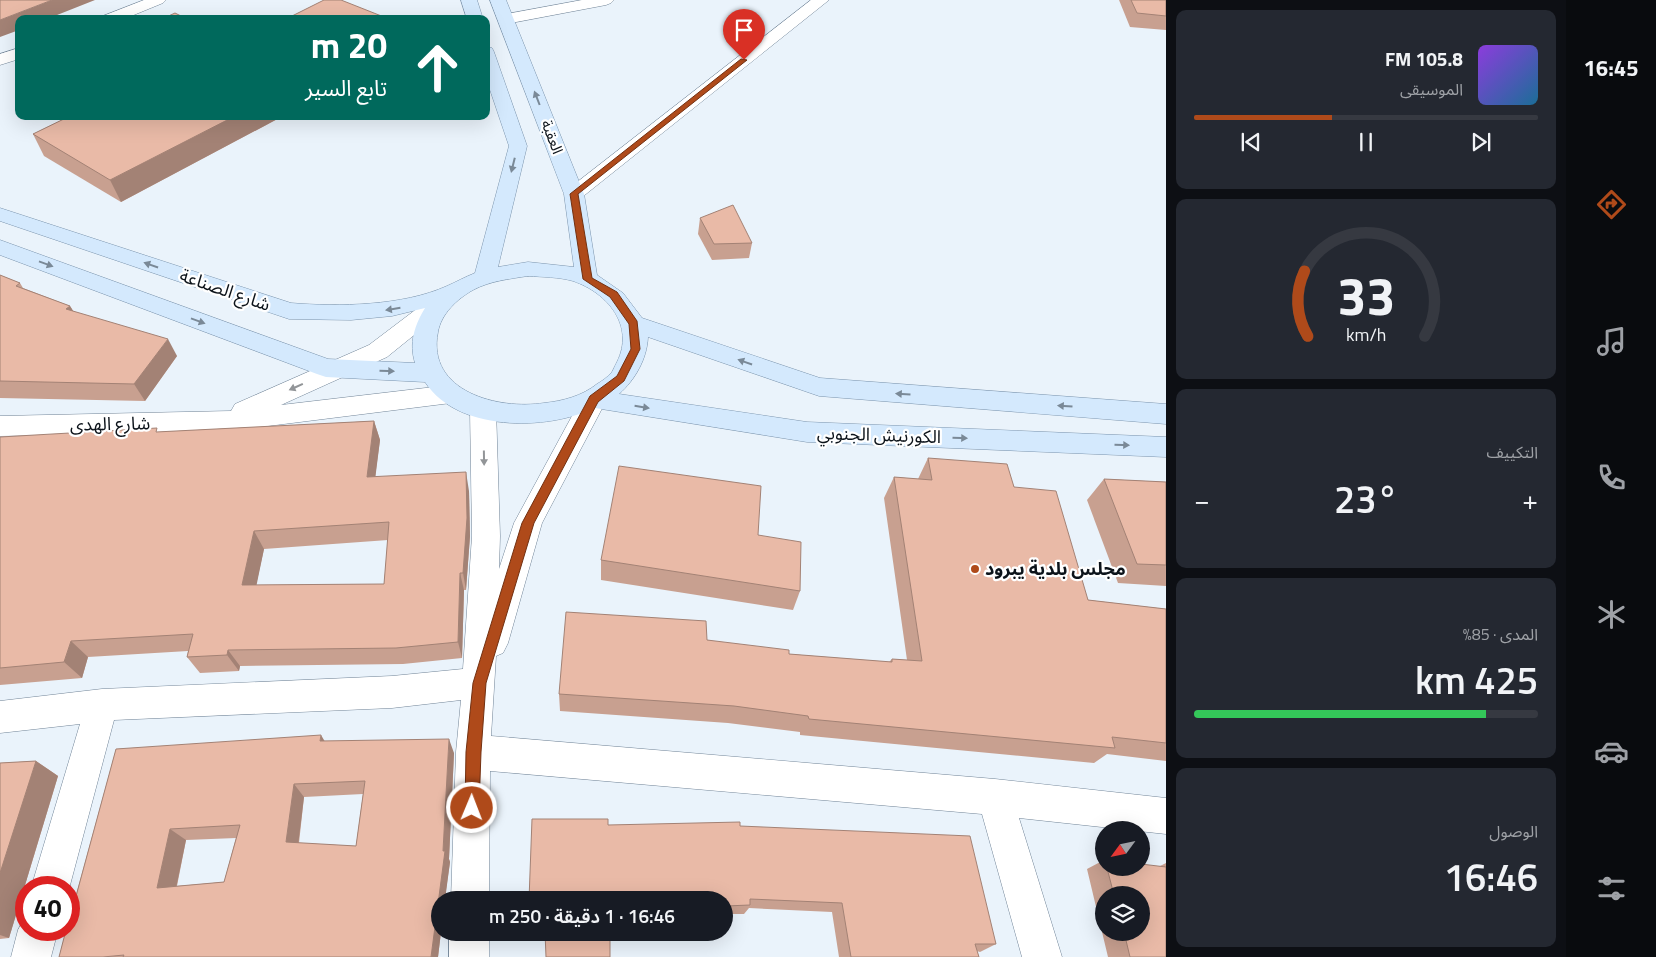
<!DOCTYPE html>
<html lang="ar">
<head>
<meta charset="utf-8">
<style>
  :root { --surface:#171b24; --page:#242831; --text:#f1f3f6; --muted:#9ea1a6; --line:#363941; --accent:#af4a1a }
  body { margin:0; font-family:"Titillium Web","Noto Sans Arabic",sans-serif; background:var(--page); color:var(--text); direction:rtl; height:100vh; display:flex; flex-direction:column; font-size:19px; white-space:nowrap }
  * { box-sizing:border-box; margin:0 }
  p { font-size:16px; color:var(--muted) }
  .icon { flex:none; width:28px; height:28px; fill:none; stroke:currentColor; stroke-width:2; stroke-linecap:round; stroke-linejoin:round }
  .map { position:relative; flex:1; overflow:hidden; direction:ltr }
  .side { display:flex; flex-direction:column; gap:10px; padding:10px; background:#0d0f14; width:400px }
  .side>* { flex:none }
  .top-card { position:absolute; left:15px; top:15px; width:475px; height:105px; border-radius:10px; box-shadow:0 5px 20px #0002; direction:rtl; background:#00695c; color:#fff; overflow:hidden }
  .needle { width:32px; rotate:237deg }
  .tools { position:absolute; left:1095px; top:821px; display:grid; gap:10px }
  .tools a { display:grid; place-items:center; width:55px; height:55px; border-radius:50%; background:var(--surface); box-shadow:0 5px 20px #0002; font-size:25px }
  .speed { position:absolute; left:15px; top:876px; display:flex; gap:10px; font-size:25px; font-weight:700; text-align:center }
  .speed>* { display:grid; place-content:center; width:65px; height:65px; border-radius:50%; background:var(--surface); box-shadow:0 5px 20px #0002; line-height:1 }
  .speed .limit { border:8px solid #d22; background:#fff; color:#111 }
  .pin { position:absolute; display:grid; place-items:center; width:42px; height:42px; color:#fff; margin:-51px -21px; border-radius:50% 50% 50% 0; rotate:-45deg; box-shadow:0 0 5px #0007 }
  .pin .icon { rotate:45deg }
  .me { position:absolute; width:55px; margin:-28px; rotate:1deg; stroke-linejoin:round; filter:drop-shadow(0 0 4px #0008) }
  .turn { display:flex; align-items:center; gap:18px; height:105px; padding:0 20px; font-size:22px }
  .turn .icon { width:65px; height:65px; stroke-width:2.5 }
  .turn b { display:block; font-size:35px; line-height:42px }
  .big { font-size:38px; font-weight:600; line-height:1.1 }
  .side .card { flex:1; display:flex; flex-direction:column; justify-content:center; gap:8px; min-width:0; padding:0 18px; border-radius:10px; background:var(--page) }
  .side .dial { align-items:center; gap:0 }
  .dial svg { height:130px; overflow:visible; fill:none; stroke:var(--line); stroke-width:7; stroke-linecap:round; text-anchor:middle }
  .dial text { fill:var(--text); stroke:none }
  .song { display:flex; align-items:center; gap:15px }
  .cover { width:60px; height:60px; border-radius:8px; background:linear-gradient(135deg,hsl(270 70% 55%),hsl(200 70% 35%)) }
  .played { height:5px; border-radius:2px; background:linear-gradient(90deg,var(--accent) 40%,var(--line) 40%) }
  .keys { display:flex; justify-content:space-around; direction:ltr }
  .heat { display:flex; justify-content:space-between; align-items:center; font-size:28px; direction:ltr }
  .charge { height:8px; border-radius:4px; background:linear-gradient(90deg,#34c759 85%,var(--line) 0) }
  .trip { position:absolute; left:431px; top:891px; width:302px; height:50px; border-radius:25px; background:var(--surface); box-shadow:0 5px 20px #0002; font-weight:600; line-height:50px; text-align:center; direction:rtl }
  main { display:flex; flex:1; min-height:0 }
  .menu { display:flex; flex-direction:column; width:90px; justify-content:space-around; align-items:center; background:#090b0e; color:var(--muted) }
  .menu .icon { width:35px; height:35px }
  .menu .current { color:var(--accent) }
  .menu b { font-size:22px; color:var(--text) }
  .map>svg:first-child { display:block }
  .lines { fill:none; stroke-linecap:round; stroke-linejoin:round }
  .minor-casing { stroke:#718497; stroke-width:1 }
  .major-casing { stroke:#7b94ad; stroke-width:1 }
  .minor { fill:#fff; fill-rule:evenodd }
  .major { fill:#d4e9fd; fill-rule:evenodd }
  .wall { fill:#c8a090; fill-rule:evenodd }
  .shaded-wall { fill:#a38275 }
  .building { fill:#e9baa7; stroke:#a38275; fill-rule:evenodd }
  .oneway { fill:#7a8997 }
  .oneway2 { fill:#929598 }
  .route { fill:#af4a1a; stroke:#723011 }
  .poi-dot { fill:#af4a1a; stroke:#fff; stroke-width:2 }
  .labels { text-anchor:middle; stroke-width:4.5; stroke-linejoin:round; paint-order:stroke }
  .far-street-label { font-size:15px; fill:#0c131a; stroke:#fff }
  .street-label { font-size:18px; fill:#0c131a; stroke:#fff }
  .poi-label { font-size:18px; font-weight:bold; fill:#0c131a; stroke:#fff; text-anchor:start }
</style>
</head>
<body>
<main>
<nav class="menu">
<b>16:45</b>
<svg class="icon current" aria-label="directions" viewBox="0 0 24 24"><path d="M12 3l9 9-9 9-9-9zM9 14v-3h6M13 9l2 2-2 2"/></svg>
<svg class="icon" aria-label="music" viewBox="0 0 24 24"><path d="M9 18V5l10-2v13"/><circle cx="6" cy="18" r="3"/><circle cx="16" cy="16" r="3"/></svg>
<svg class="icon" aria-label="phone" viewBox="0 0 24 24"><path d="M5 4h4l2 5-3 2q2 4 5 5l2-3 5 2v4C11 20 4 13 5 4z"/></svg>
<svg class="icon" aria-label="climate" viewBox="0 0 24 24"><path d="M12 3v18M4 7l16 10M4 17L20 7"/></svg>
<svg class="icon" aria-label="car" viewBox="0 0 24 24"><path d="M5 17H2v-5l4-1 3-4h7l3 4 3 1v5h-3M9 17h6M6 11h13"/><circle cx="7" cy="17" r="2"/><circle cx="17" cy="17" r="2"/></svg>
<svg class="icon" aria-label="filters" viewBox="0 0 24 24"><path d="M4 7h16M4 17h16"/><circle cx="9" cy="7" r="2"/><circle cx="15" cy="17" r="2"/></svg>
</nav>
<section class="side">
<div class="card">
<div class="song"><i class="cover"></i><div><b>105.8 FM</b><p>الموسيقى</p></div></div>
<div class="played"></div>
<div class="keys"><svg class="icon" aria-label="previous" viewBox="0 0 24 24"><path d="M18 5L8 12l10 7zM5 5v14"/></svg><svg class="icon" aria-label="pause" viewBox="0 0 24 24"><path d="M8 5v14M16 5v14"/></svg><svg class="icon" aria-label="next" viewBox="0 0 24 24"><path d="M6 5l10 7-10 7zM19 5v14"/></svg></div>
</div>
<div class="card dial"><svg viewBox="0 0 100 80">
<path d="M14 69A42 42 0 1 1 86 69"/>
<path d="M14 69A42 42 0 0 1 12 29" stroke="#af4a1a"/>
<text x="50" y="56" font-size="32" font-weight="700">33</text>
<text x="50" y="72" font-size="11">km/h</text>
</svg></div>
<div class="card"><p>التكييف</p>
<div class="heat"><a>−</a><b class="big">23°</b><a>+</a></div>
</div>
<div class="card"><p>المدى · 85%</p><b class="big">425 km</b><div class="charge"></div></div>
<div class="card"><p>الوصول</p><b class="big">16:46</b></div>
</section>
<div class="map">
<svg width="1166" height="957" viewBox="0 0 1166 957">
  <rect width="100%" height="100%" fill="#eaf3fb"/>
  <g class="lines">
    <defs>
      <g id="minor">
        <polygon points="144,0 166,0 163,3 124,19 101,19 103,16"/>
        <polygon points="582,0 614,0 611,3 606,5 506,24 500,22 498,19 500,16 506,14"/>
        <polygon points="811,0 829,0 581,198 574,200 567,198 564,194 567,190"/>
        <polygon points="19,48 19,59 0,65 0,54"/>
        <polygon points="447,290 455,292 458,297 455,302 387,357 281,405 451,385 460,387 464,394 460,401 451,403 220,432 0,436 0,416 231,411 235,404 369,345 439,292"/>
        <polygon points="594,390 603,392 607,399 542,523 508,643 503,653 496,656 491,736 995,779 1166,798 1166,834 1019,818 1062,957 1022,957 982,814 490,771 489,900 451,900 456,752 461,700 392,708 114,720 69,889 31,888 80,724 0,733 0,701 102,689 392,676 463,669 472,536 470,409 474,402 483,400 492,402 496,409 500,536 499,569 514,523 585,392"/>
        <polygon points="26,915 26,930 58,930 51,957 11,957 18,930"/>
        <rect x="449" y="932" width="40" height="25"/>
      </g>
      <g id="major">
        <polygon points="461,0 477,0 483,19 467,19"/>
        <path d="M 490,0 L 506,0 L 584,194 L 597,275 L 623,293 L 642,318 L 820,378 L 1166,404 L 1166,424 L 819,396 L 648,337 C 647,359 635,380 619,394 L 807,422 L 1166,437 L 1166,457 L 807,442 L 595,408 C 546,431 457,432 425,382 L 326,377 L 317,374 L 0,255 L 0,240 L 328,359 L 415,363 C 409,343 414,326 425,308 L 392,316 L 351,320 L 289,319 L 0,221 L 0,208 L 291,303 C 338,307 403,306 447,286 C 456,282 465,277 475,273 L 509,146 L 486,78 L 486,47 L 492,48 L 494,52 L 527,146 L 498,267 L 528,262 L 574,267 L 564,194 ZM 528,276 C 543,277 559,277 573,281 C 608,293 635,326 617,362 C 615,365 614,369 612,372 C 608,377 602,381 597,384 C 582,396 563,401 544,403 C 499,410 426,392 438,332 C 441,314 457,299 473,290 C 490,281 509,279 528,276 Z"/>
      </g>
    </defs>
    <use href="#minor" class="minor-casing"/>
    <use href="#major" class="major-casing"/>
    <use href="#minor" class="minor"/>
    <use href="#major" class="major"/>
  </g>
  <g class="wall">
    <polygon points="1119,0 1166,0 1166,30 1130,27"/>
    <polygon points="70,116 283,116 121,202 44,156 33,134"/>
    <polygon points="700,218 752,243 749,258 712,260 698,234"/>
    <polygon points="0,275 20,283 23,288 70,306 73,311 177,356 145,401 0,398"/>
    <path d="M 374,421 L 380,440 L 375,477 L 469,491 L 470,536 L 466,590 L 464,590 L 462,658 L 403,664 L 240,666 L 239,671 L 200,673 L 187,657 L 188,651 L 88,657 L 82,678 L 0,685 L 0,437 L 159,432 ZM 388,540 L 384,584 L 256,585 L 264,549 Z"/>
    <polygon points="928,458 1014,487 1088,600 1166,609 1166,761 1107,754 1094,763 800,735 800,732 728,723 560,711 559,694 707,640 789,654 889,662 892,659 907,660 884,498 894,477 918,479"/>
    <polygon points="1104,479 1166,482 1166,586 1118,583 1087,500"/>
    <polygon points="758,535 800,591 793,610 601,580 601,560"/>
    <path d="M 324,741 L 454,753 L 449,859 L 450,862 L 440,932 L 441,932 L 438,957 L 59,957 L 116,749 ZM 363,794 L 356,846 L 299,843 L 304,797 ZM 236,838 L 224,882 L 177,886 L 186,840 Z"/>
    <polygon points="36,761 58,776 9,938 0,939 0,763"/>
    <polygon points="608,825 740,826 996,944 980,952 977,951 979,957 839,957 832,912 749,908 744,914 725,914 725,900"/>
    <path d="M 1104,860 L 1104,868 L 1141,868 L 1160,866 L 1166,863 L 1166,957 L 1108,957 L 1087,869 ZM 1104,895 L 1141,895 L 1141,932 L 1104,932 Z"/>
  </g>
  <g class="shaded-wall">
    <polygon points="52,0 95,0 47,19 19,19 19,30 0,37 0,20"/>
    <polygon points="235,116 283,116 121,202 110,180"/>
    <polygon points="70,306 81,323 66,309"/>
    <polygon points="168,339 177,356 145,401 134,384"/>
    <polygon points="374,421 380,440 373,496 367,477"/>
    <polygon points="466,472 469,491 470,536 466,590 463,573"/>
    <polygon points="254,531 264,549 253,602 242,585"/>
    <polygon points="460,573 464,590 462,658 458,642"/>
    <polygon points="71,641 88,657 82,678 64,662"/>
    <polygon points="228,650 240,666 239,671 227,655"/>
    <polygon points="321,735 330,750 320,741"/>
    <polygon points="449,739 454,753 449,859 450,862 445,900 440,900 440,932 441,932 438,957 431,957 443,851"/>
    <polygon points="36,761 58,776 9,938 0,935 0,873"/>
    <polygon points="294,784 304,797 297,854 286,842"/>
    <polygon points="170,829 186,840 174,898 157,888"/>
  </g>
  <g class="building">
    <polygon points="0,0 52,0 0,20"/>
    <polygon points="324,0 341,0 389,19 286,19"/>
    <polygon points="1131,0 1166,0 1166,16 1137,13"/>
    <polygon points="175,13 187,19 162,19"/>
    <polygon points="70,116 235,116 110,180 33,134"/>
    <polygon points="733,205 752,243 714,244 700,218"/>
    <polygon points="0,275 20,283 16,286 70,306 66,309 168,339 134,384 0,381"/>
    <path d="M 374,421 L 367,477 L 466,472 L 467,518 L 463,573 L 460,573 L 458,642 L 396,648 L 228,650 L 227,655 L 187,657 L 193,634 L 71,641 L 64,662 L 0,668 L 0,437 L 157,428 L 156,432 ZM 389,522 L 384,584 L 242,585 L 254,531 Z"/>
    <polygon points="928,458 1007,464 1014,487 1056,491 1088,600 1166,609 1166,743 1112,737 1115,748 809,719 808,716 734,706 559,694 566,612 706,621 707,640 789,650 789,654 892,662 892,659 922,661 894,477 932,480"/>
    <polygon points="619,466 761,486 758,535 801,542 800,591 601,560"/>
    <polygon points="1104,479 1166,482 1166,565 1137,564"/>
    <path d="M 321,735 L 320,741 L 449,739 L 443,851 L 445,851 L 431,957 L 123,957 L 124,955 L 103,957 L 59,957 L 66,930 L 69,930 L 69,922 L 116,749 ZM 365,781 L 356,846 L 286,842 L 294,784 ZM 240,825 L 224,882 L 157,888 L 170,829 Z"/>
    <polygon points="36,761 0,873 0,763"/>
    <polygon points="532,819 608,819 608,825 740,822 740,826 970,836 996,944 975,944 979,957 851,957 842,903 750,899 750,905 725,906 725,900 529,900"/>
    <polygon points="1141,864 1166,867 1166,957 1130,957 1124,932 1141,932 1141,895 1114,895 1107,868 1141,868"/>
    <polygon points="545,932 610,932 610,957 546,957"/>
  </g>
  <defs><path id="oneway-solid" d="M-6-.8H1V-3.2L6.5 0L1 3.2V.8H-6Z" transform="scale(1.25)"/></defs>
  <g class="oneway">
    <use href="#oneway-solid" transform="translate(537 98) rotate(-111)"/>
    <use href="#oneway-solid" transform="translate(513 165) rotate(104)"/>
    <use href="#oneway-solid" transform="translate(46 264) rotate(20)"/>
    <use href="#oneway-solid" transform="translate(151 265) rotate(-161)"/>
    <use href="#oneway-solid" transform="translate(393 309) rotate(171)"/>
    <use href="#oneway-solid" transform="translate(198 321) rotate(20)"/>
    <use href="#oneway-solid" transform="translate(745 362) rotate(-161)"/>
    <use href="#oneway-solid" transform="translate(387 371) rotate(2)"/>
    <use href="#oneway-solid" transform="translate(903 394) rotate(-176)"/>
    <use href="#oneway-solid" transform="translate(1065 406) rotate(-176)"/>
    <use href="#oneway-solid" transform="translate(642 407) rotate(9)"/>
    <use href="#oneway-solid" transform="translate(960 438) rotate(2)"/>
    <use href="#oneway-solid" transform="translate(1122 445) rotate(2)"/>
  </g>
  <g class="oneway2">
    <use href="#oneway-solid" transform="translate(296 387) rotate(156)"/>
    <use href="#oneway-solid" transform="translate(484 458) rotate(89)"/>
  </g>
  <polygon class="route" points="741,59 747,60 578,194 592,278 617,292 637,321 640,349 624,381 598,402 534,523 486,683 481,752 479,808 477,813 472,815 467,813 465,808 466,752 473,683 522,523 590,396 617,376 631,349 629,324 610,297 583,279 570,194"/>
  <circle class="poi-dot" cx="975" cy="569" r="5"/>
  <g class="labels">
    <g class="far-street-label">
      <text transform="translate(552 137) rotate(69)" y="5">العقبة</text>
    </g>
    <g class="street-label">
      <text transform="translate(225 290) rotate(19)" y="6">شارع الصناعة</text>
      <text transform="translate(110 424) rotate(-1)" y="6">شارع الهدى</text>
      <text transform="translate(879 435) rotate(2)" y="6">الكورنيش الجنوبي</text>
    </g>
    <g class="poi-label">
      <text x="985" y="575">مجلس بلدية يبرود</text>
    </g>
  </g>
</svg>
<div class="tools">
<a><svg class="needle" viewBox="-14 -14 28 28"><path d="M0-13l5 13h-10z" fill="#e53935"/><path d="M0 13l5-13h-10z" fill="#9ea1a6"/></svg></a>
<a><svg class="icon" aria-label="layers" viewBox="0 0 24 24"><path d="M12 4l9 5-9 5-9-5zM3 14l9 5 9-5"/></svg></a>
</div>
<div class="speed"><div class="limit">40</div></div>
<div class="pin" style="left:744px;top:60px;background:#d93025"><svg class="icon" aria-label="arrive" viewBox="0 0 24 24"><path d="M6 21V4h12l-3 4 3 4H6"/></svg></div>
<svg class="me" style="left:472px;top:808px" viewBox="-20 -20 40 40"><circle r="17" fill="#af4a1a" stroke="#fff" stroke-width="3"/><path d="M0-11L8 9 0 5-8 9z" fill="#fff"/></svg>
<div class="trip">16:46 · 1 دقيقة · 250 m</div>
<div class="top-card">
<div class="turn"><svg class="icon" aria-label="ahead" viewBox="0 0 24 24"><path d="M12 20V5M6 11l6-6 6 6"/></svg><div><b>20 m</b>تابع السير</div></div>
</div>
</div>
</main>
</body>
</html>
